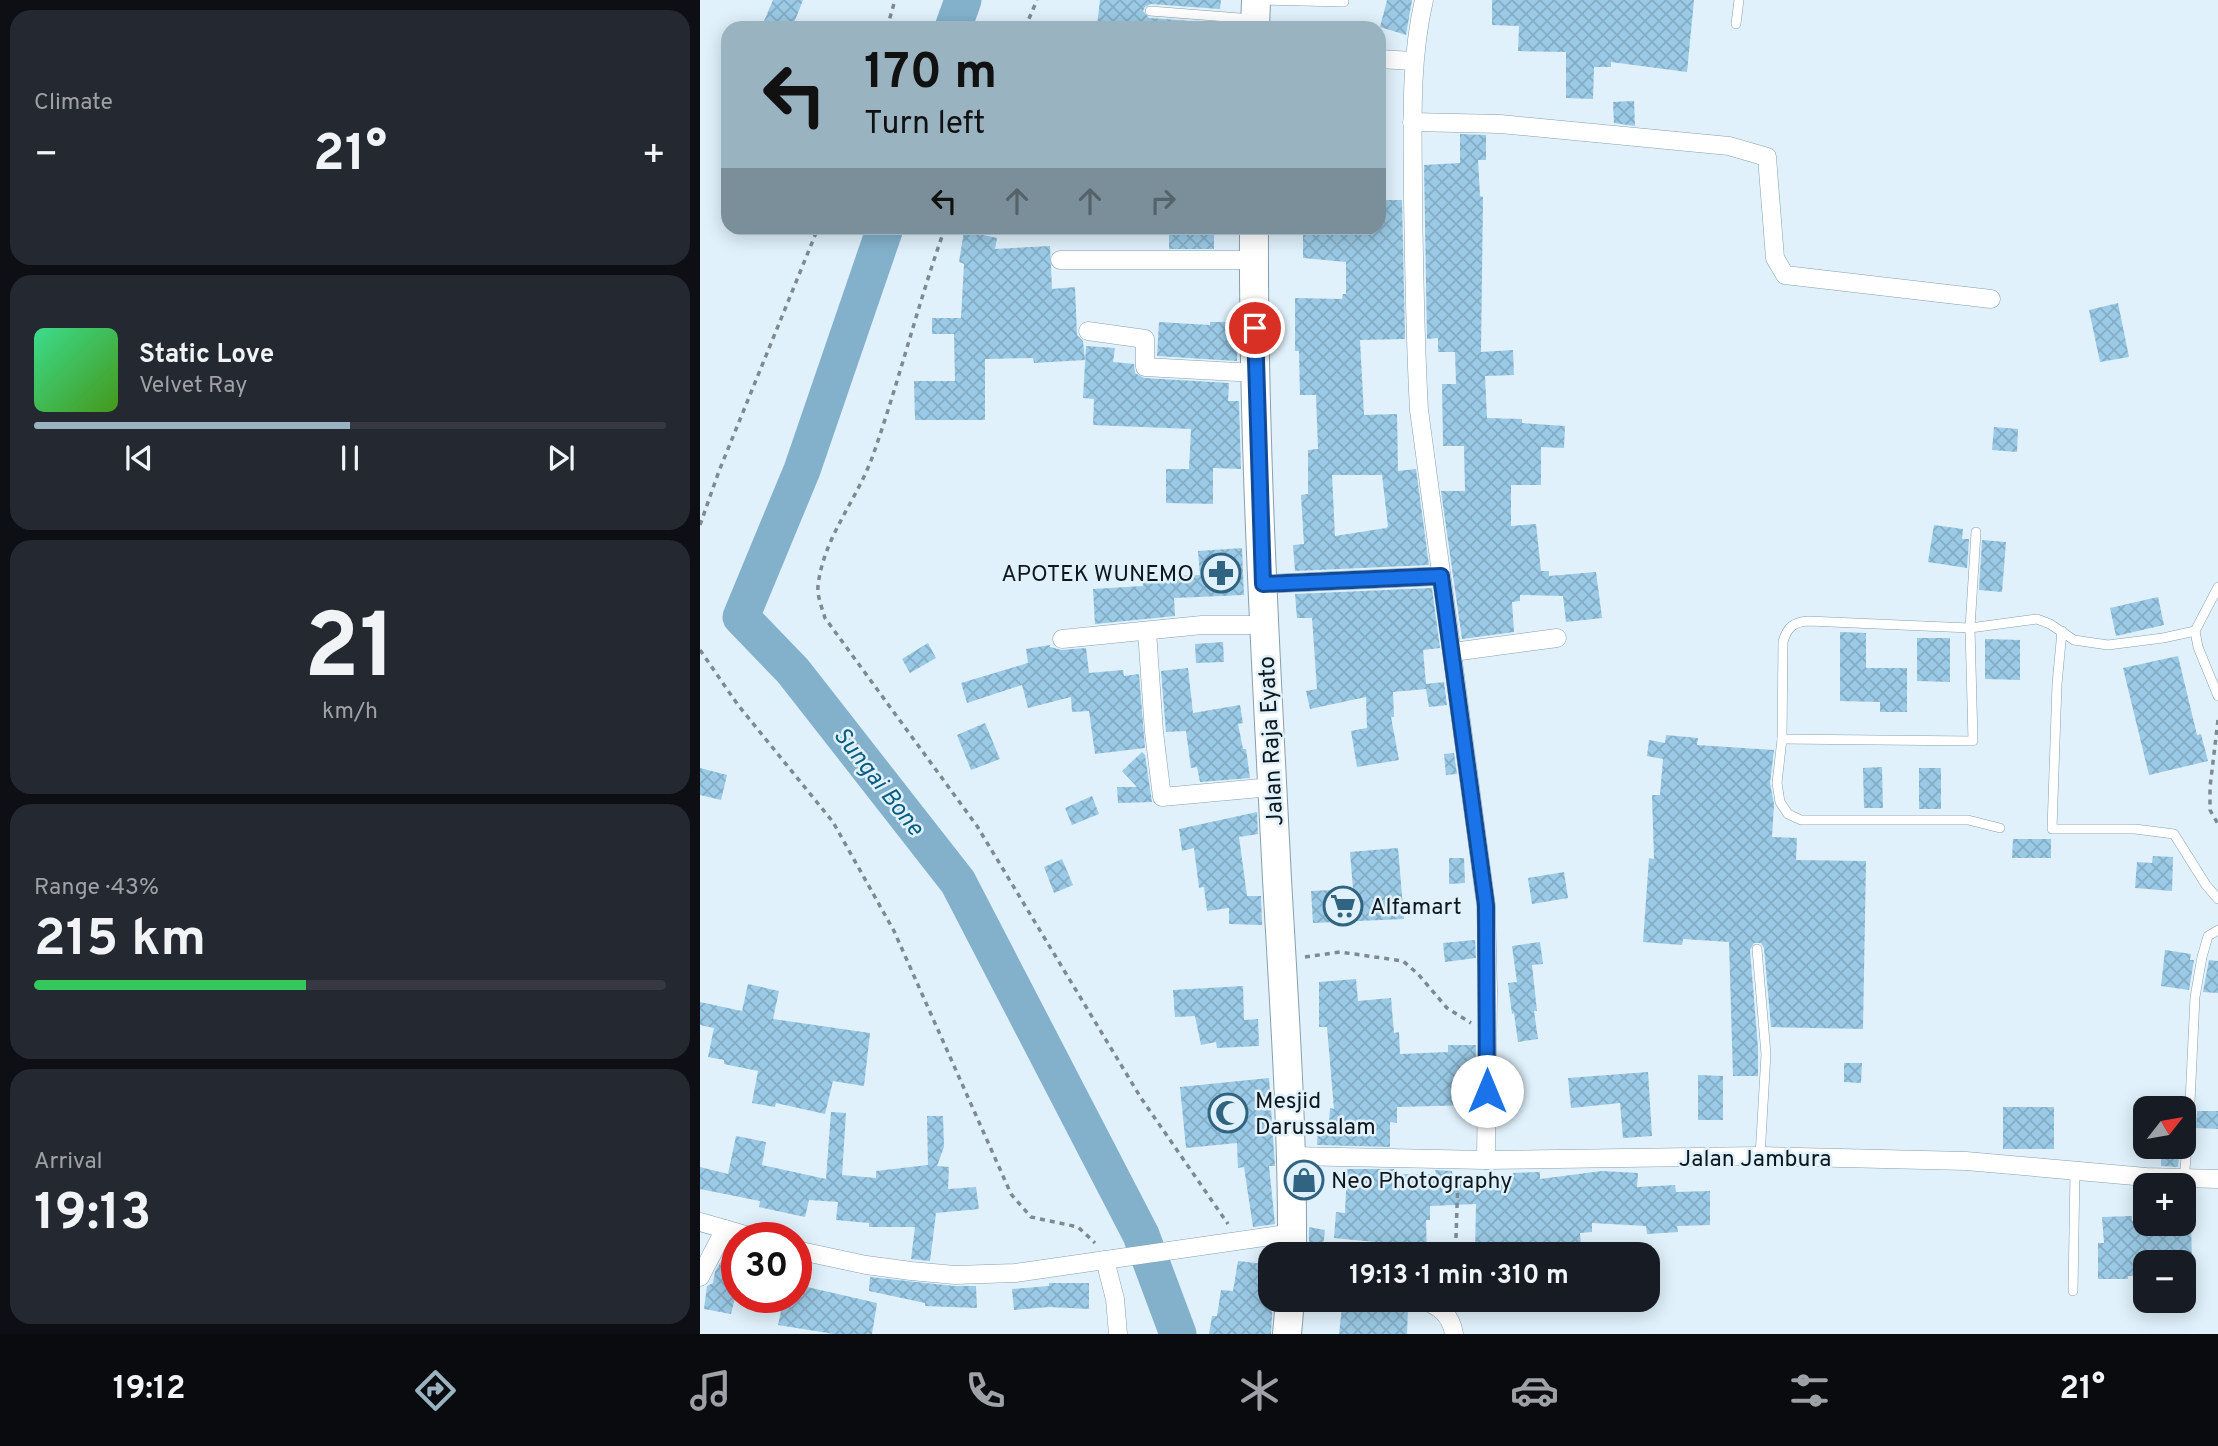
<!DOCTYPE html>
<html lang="en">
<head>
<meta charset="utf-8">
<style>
  :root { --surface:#171b24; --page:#242831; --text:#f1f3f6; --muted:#9ea1a6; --line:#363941; --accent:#9ab3c1 }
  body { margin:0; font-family:Overpass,sans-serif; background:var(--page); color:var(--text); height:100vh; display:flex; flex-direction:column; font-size:26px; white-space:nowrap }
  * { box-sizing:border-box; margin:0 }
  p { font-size:23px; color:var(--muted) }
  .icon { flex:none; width:38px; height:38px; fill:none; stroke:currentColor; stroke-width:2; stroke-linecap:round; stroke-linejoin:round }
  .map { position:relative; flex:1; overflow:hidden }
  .panel { display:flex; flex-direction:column; gap:10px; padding:10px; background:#0d0f14; width:700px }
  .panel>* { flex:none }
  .guide { position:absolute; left:21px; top:21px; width:665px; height:214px; border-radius:21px; box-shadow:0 4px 18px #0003; background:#9ab3c1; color:#111; overflow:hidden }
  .needle { width:46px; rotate:59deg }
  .controls { position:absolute; left:1433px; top:1096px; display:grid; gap:14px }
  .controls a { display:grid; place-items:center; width:63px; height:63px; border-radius:14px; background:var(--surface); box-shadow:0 4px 18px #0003; font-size:35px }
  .speed { position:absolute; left:21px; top:1222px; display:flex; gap:14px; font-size:35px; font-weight:700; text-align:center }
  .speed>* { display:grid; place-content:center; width:91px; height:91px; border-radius:50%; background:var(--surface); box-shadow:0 4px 18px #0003; line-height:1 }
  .speed .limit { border:10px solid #d22; background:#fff; color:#111 }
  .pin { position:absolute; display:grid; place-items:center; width:60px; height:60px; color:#fff; margin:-30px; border:4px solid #fff; border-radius:50%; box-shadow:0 2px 7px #0007 }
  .me { position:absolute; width:77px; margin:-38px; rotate:0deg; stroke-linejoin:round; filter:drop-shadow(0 0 5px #0008) }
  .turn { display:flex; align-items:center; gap:24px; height:147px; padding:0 28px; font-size:32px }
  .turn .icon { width:91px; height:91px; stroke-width:2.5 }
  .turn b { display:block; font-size:49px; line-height:60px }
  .lanes { display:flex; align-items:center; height:66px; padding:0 28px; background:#0003; justify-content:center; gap:35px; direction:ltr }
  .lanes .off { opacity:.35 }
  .big { font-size:52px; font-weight:700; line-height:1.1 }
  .panel .widget { flex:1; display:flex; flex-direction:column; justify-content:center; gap:10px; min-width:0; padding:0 24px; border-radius:21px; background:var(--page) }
  .panel .dial { align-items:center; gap:0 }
  .dial b { font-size:91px; line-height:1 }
  .song { display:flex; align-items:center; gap:21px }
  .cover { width:84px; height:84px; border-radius:10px; background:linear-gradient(135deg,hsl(150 70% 55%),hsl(100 70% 35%)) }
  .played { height:7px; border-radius:4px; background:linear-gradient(90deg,var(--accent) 50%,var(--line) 50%) }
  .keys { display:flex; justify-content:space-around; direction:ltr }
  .heat { display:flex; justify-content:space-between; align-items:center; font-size:38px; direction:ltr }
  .charge { height:10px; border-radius:5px; background:linear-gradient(90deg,#34c759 43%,var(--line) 0) }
  .trip { position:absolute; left:558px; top:1242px; width:402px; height:70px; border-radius:21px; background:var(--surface); box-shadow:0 4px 18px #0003; font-weight:700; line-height:70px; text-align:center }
  .menu { display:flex; height:112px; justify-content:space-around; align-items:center; background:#090b0e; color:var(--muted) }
  .menu .icon { width:49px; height:49px }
  .menu .on { color:var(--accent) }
  .menu b { font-size:32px; color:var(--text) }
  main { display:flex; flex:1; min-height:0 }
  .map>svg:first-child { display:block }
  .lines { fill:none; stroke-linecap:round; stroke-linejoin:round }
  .river { stroke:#83b1cc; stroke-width:37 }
  .building { fill:url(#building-cross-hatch); fill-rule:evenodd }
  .service-casing { stroke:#86a0b0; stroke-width:10 }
  .minor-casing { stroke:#86a0b0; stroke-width:19 }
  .primary-casing { stroke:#86a0b0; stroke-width:30 }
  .path { stroke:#7d8a92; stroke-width:3.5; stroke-dasharray:5 5; stroke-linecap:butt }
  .service { stroke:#fff; stroke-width:9 }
  .minor { stroke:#fff; stroke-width:18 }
  .primary { stroke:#fff; stroke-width:28 }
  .route-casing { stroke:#114b97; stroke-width:18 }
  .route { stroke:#1a73e8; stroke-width:12 }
  .labels { text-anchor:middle; stroke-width:5; stroke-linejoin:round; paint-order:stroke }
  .poi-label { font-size:23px; fill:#0e171d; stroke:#e0f1fb; text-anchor:start }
  .street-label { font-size:23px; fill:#0e171d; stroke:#e0f1fb }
  .water-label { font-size:24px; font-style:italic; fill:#075d81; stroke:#e0f1fb }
</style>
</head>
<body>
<main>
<section class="panel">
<div class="widget"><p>Climate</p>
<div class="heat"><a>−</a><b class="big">21°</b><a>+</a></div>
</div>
<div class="widget">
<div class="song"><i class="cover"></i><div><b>Static Love</b><p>Velvet Ray</p></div></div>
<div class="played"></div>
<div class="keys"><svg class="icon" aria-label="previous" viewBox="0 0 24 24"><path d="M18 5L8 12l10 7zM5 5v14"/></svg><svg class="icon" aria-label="pause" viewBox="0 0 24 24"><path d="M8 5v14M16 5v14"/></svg><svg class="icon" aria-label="next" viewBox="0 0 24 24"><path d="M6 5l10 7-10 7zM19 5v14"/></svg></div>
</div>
<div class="widget dial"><b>21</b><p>km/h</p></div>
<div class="widget"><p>Range · 43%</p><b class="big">215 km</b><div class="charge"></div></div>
<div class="widget"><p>Arrival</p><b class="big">19:13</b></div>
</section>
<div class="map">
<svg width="1518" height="1334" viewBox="0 0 1518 1334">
  <defs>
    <pattern id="building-cross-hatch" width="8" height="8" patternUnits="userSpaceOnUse" patternTransform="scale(1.75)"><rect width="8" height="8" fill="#9bcae6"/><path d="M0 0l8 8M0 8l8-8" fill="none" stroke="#84adc5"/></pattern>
  </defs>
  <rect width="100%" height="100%" fill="#e0f1fb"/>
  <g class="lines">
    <g class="river">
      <polyline points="253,28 263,0"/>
      <polyline points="185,228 102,470 41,617 93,671 258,882 441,1235 478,1334"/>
    </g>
  </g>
  <g class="building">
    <polygon points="73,0 103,0 92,28 61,28"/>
    <polygon points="400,0 521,0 520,9 451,4 445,7 443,11 449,18 519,23 519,28 416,28 397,26"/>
    <polygon points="687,0 712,0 706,35 680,27"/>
    <polygon points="792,0 994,0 987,72 911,62 911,67 894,67 893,99 866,98 866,52 818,51 819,26 792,25"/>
    <polygon points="934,101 935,126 914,123 913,102"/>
    <polygon points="760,134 786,135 786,160 778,160 780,196 783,197 781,352 813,350 814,375 785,376 787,418 822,419 822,423 865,426 864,448 841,447 841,485 811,485 811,526 836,524 841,571 849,571 849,576 896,572 902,618 866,622 863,596 820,595 820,601 812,602 814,632 762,639 741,491 765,491 764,446 743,446 742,384 756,384 755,352 738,352 738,338 727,339 724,165 760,163"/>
    <path d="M 679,200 L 702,200 L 705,339 L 660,340 L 664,415 L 697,414 L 698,471 L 716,469 L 729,565 L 595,571 L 593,545 L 604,544 L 601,495 L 608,494 L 608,450 L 618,449 L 616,395 L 600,395 L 599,351 L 595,351 L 595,298 L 642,299 L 643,294 L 646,294 L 646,262 L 603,258 L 603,228 L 679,228 ZM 632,475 L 682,475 L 688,526 L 686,528 L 635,536 Z"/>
    <rect x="469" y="228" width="45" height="21"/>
    <polygon points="264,231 297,238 295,249 350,246 352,289 375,287 377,335 383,341 385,360 334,363 333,358 285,359 285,420 215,420 214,381 255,381 254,334 232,334 232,318 261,318 264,264 259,262"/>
    <polygon points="1418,303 1429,357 1400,362 1389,310"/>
    <polygon points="459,322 510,325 510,322 537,322 537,361 457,356"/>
    <polygon points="386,346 415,348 413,362 434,364 435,373 444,378 529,383 528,401 539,401 541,469 513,468 513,504 466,503 466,469 489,469 491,429 393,425 394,399 383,398"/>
    <polygon points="1294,427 1318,429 1317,452 1292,450"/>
    <polygon points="1234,525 1263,529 1262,539 1269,539 1267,568 1228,562"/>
    <polygon points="1282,540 1306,542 1302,592 1279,590"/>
    <polygon points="542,548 544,595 474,598 475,616 395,624 393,589 443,586 442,577 500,575 498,551"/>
    <polygon points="732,588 740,648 723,650 726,684 744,682 747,705 729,707 726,689 693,692 694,717 691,717 699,760 657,767 651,731 667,728 666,697 610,709 606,691 617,689 612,618 597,618 595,594"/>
    <polygon points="1458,597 1464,625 1416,636 1410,608"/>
    <polygon points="1140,632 1166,633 1166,668 1207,668 1207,712 1180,712 1180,702 1140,701"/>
    <polygon points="1217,638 1250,638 1250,682 1217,681"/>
    <polygon points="1285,639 1320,640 1320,680 1285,679"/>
    <polygon points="523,642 524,662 496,663 495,644"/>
    <polygon points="228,643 236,658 210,673 202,659"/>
    <polygon points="350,645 350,647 362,650 386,648 389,673 423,670 424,676 439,674 445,748 395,754 389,711 372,712 371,697 328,708 322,685 267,703 261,683 328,663 326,649"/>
    <polygon points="1478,656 1497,735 1501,734 1508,761 1449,775 1423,668"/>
    <polygon points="488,668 493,713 540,705 543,723 538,724 543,749 546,749 550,778 500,782 497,767 491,768 486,731 466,732 461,671"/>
    <polygon points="285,723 300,759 271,770 257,735"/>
    <polygon points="966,735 998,738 997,745 1074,750 1070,783 1074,804 1072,837 1097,838 1096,860 1166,861 1163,1029 1071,1027 1064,948 1061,943 1054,943 1050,950 1058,1048 1058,1076 1033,1076 1029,942 983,939 982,945 943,942 949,858 954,859 952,795 960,795 963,759 947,756 949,740 965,743"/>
    <polygon points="442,752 445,755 452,802 418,803 417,787 437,787 422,771"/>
    <polygon points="754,753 757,774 746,775 744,754"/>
    <polygon points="1182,767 1183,808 1164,808 1163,768"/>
    <polygon points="0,768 27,775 21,800 0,795"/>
    <rect x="1219" y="768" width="22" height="41"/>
    <polygon points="392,796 399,814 372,825 365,808"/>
    <polygon points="557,812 558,834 539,837 547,896 561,896 562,925 529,924 529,908 507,911 504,887 499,888 494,848 482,851 479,829"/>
    <polygon points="1313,839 1351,839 1351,858 1312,858"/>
    <polygon points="698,848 704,919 613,923 611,891 653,889 650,852"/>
    <polygon points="1453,856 1473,857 1472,891 1435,888 1437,862 1452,863"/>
    <polygon points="749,858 764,858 765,883 749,884"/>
    <polygon points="362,859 373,885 354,893 344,867"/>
    <polygon points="864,872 868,898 832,904 828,878"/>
    <polygon points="775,940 776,958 745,962 743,943"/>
    <polygon points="840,942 843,964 832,965 837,1011 834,1011 838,1039 818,1042 814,1013 812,1014 808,983 817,982 812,946"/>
    <polygon points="1465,950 1491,954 1490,960 1494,960 1489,990 1461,986"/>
    <polygon points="1509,960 1518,961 1518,993 1503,992"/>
    <polygon points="656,979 658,1001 691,998 694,1033 699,1032 700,1054 748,1052 748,1045 776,1045 775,1105 697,1107 697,1123 690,1122 690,1147 617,1145 618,1124 629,1124 630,1108 634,1109 627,1027 619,1027 619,982"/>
    <polygon points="48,984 79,991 73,1019 170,1033 164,1086 133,1081 125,1114 76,1103 75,1107 52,1103 58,1071 24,1064 24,1060 8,1057 14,1028 0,1025 0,1002 42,1011"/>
    <polygon points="543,986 544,1020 558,1019 559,1046 517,1048 516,1042 501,1045 495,1016 475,1017 473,990"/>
    <polygon points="1144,1063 1162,1063 1161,1083 1144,1082"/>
    <polygon points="948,1072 952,1136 923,1138 920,1103 871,1108 868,1078"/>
    <polygon points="998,1075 1023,1076 1023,1120 998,1120"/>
    <polygon points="569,1078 575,1166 569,1166 575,1224 553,1227 544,1167 538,1168 537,1143 486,1148 480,1087"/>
    <rect x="1303" y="1107" width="51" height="42"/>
    <polygon points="1497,1111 1518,1111 1518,1129 1496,1128"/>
    <polygon points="131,1112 146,1113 142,1175 176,1178 176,1171 228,1165 227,1116 243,1116 244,1147 237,1166 249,1167 248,1189 276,1187 279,1209 236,1213 230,1261 211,1259 215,1227 169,1227 169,1223 136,1220 138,1202 109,1200 105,1217 59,1207 60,1201 0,1189 0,1167 28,1174 36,1136 66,1142 62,1165 126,1179"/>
    <polygon points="1461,1146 1480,1146 1478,1167 1461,1166"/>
    <polygon points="647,1169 694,1169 694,1174 736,1174 735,1170 752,1171 753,1178 813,1177 813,1173 840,1172 840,1179 902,1171 938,1173 937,1187 975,1185 976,1192 1010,1191 1010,1225 977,1226 978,1232 947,1234 946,1226 892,1223 892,1232 880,1233 882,1255 775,1255 776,1204 730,1206 730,1220 726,1220 727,1255 686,1255 686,1243 634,1238 636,1212 645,1213"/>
    <polygon points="1432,1216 1432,1221 1446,1221 1446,1223 1491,1223 1492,1262 1446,1262 1446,1276 1428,1276 1428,1279 1398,1279 1398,1243 1404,1243 1402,1217"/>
    <polygon points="609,1227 625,1230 622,1255 609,1255"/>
    <polygon points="27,1251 37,1253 37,1290 31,1314 4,1309 7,1286 13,1283 15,1272"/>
    <polygon points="538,1261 565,1264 560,1296 570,1297 570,1300 573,1300 571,1334 509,1334 512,1316 517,1316 521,1290 533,1291"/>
    <polygon points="170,1277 254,1286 276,1286 277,1308 225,1306 225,1303 169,1291"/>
    <polygon points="349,1283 389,1283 389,1309 349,1307 314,1310 312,1289 349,1286"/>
    <polygon points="103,1286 177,1303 172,1334 134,1334 78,1325 84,1297 101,1297"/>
    <polygon points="642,1307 677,1310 677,1307 708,1308 707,1334 639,1334"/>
  </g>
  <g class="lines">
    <defs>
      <g id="service">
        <polyline points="561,0 644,2"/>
        <polyline points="450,11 553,19"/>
        <polyline points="1036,24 1039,0"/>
        <polyline points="1518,587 1495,631 1498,647 1518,696"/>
        <polyline points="1362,631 1357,684 1352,829 1435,829 1474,834 1506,885 1518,899"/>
        <polyline points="1082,739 1273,741 1270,628 1276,532"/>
        <path d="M 1300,828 L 1268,820 L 1101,820 L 1088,814 L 1080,802 L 1077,783 L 1082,739 L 1083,642 C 1087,627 1094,622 1108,621 L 1270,628 L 1337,619 L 1350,624 L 1374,640 L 1408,645 L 1463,638 L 1495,631"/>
        <polyline points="1057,949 1066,1054 1060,1156"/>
        <polyline points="1484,1180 1489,1123 1495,997 1502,957 1508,936 1518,930"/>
        <polyline points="1373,1291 1375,1171"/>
      </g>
      <g id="minor">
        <path d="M 724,0 C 709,65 713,130 713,196 C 714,268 715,339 719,410 L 786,905 L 788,991 L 786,1160"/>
        <polyline points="679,59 713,61"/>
        <polyline points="712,122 800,124 1029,146 1067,157 1075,258 1085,275 1291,299"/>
        <polyline points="360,260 554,260"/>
        <polyline points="388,331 445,339 445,367 556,373"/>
        <polyline points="563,584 741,576"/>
        <polyline points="447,631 454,732 462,797 572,787"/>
        <polyline points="362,639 502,625 564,625"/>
        <polyline points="753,652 857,638"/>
        <polyline points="592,1156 786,1160 1060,1156 1266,1161 1446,1177 1518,1179"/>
        <polyline points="0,1222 52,1237"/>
        <polyline points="96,1250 166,1265 211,1271 255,1275 315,1273 593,1233"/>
        <polyline points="405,1260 415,1299 418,1334"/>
        <polyline points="0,1277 25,1229"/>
        <path d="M 721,1300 C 739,1305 751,1315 754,1334"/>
      </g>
      <g id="primary">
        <polyline points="555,28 556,0"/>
        <path d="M 554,228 C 553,445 566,662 577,879 C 584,1004 593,1129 592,1255"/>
        <polyline points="587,1334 590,1300"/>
      </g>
    </defs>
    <use href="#service" class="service-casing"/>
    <use href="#minor" class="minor-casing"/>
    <use href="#primary" class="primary-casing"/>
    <g class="path">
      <polyline points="187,28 195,0"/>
      <polyline points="325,28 337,0"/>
      <path d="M 245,228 C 218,303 199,382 172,458 C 156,501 123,539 118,586 C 117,596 122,608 125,618 L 277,826 L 441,1098 L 528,1224"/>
      <polyline points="0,525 19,471 118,228"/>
      <polyline points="0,650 38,705 133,822 194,931 311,1194 331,1217 378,1227 395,1243"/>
      <polyline points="1518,720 1510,787 1510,810 1518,824"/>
      <polyline points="605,957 640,952 703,961 718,974 747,1008 771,1023"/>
      <polyline points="756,1238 758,1176"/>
    </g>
    <use href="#service" class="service"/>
    <use href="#minor" class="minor"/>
    <use href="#primary" class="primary"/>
  </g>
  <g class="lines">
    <defs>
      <polyline id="route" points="555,328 563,584 741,576 786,905 787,1091"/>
    </defs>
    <use href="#route" class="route-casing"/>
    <use href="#route" class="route"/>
  </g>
  <defs>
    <symbol id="pharmacy-ring" viewBox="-11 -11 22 22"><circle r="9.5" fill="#e0f1fb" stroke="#306481" stroke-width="1.5"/><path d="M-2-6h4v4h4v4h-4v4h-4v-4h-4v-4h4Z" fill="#306481"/></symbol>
    <symbol id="supermarket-ring" viewBox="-11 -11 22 22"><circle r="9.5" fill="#e0f1fb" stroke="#306481" stroke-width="1.5"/><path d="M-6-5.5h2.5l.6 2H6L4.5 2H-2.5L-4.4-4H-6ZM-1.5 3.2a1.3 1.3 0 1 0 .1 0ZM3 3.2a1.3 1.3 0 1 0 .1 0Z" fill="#306481"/></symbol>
    <symbol id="mosque-ring" viewBox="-11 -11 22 22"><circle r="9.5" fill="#e0f1fb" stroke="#306481" stroke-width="1.5"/><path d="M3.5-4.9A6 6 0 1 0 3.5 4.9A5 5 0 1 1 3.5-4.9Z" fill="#306481"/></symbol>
    <symbol id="shop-ring" viewBox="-11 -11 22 22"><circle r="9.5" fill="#e0f1fb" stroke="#306481" stroke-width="1.5"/><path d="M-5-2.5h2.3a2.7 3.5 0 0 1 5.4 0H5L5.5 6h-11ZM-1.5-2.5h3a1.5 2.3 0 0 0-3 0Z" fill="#306481"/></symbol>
  </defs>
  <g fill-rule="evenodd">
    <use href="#pharmacy-ring" x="499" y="551" width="44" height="44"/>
    <use href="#supermarket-ring" x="621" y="884" width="44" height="44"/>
    <use href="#mosque-ring" x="506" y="1091" width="44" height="44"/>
    <use href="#shop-ring" x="582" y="1158" width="44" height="44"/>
  </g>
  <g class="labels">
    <g class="poi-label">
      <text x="494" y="581" text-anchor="end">APOTEK WUNEMO</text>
      <text x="670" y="914">Alfamart</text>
      <text x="555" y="1108">Mesjid<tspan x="555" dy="26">Darussalam</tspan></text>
      <text x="631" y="1188">Neo Photography</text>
    </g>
    <g class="street-label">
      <text transform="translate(570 741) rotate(-93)" y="8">Jalan Raja Eyato</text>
      <text x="1055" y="1166">Jalan Jambura</text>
    </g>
    <g class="water-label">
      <text transform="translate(179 781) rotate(52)" y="8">Sungai Bone</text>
    </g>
  </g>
</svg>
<div class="controls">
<a><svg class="needle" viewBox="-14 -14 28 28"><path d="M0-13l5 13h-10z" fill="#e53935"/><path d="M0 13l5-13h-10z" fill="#9ea1a6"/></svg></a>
<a>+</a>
<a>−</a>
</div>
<div class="speed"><div class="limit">30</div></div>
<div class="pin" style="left:555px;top:328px;background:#d93025"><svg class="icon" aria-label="arrive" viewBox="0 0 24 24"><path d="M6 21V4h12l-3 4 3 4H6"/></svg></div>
<svg class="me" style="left:787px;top:1091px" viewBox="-20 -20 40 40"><circle r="19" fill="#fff"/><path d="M0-13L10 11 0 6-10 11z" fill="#1a73e8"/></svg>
<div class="trip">19:13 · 1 min · 310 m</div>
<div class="guide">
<div class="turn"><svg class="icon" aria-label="left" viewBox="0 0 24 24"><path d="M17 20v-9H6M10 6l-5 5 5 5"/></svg><div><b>170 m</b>Turn left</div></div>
<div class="lanes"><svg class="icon" aria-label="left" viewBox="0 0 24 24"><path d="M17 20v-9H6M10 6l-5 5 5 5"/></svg><svg class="icon off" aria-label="ahead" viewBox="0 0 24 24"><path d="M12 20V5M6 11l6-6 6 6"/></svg><svg class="icon off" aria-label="ahead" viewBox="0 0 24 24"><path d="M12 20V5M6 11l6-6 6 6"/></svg><svg class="icon off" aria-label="right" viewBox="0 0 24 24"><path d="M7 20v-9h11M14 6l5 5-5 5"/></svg></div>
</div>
</div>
</main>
<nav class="menu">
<b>19:12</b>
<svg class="icon on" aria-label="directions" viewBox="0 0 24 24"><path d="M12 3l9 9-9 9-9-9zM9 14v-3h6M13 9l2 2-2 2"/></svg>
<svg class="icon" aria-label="music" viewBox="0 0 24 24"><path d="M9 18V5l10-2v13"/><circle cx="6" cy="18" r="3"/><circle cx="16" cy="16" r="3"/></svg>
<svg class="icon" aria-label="phone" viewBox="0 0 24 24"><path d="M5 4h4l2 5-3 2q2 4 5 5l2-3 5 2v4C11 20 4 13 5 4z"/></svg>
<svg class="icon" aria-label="climate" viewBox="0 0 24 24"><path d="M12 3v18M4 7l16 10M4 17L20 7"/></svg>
<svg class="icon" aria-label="car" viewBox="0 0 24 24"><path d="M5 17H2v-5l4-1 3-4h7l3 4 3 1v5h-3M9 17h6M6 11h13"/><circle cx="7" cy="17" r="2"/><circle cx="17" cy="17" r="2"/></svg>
<svg class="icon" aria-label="filters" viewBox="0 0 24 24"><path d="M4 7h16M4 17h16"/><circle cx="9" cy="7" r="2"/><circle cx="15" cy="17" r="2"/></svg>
<b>21°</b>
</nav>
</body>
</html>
